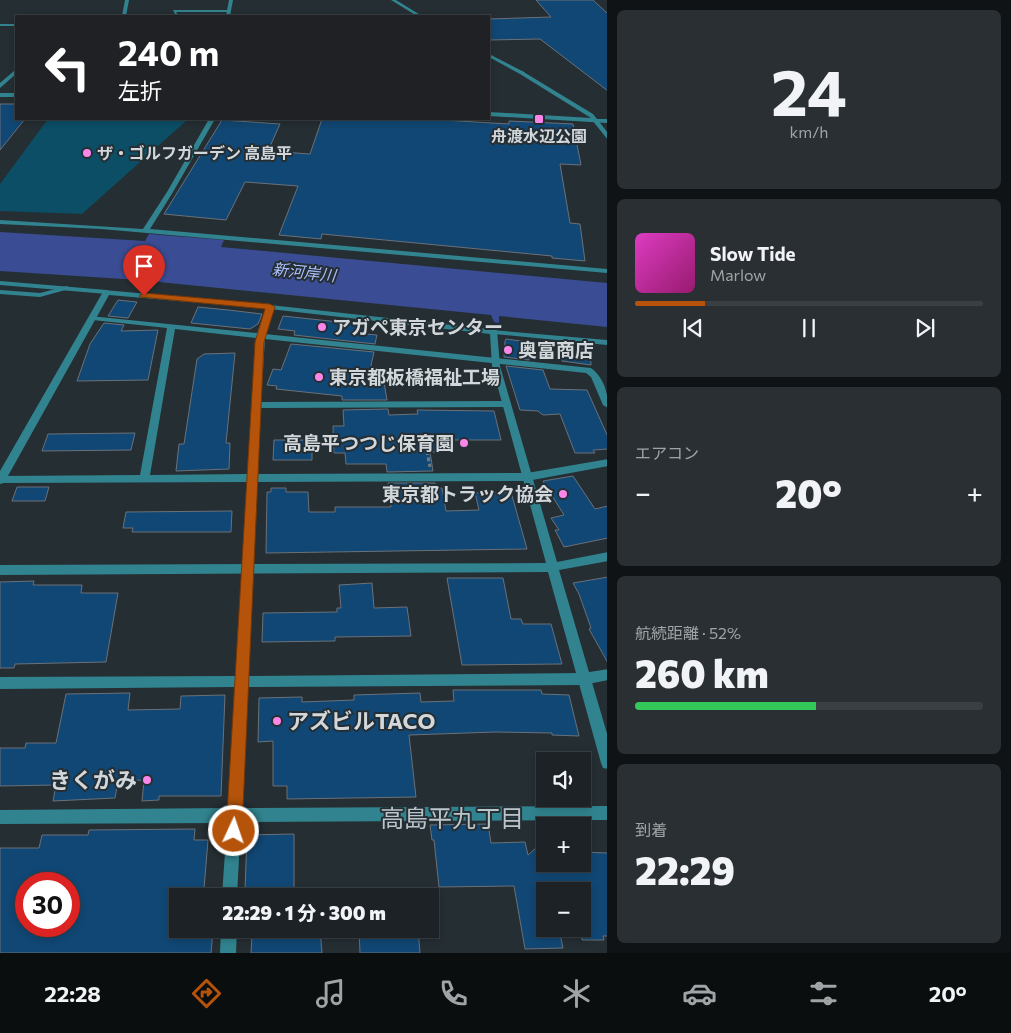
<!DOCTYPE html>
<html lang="ja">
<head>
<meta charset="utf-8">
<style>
  :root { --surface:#1c2226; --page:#292f32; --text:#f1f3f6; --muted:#a0a4a7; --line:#3a3f43; --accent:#b45309 }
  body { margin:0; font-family:Commissioner,"Noto Sans JP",sans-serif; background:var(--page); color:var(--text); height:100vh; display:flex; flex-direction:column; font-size:19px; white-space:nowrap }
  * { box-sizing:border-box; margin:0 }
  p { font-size:16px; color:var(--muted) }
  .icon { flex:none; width:28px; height:28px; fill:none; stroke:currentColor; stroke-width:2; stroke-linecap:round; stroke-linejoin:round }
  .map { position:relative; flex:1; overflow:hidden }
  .details { display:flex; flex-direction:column; gap:10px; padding:10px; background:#0f1315; width:404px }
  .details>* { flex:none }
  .top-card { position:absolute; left:15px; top:15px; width:475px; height:105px; border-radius:0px; box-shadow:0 2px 8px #0003,0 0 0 1px var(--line); background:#202124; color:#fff; overflow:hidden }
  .controls { position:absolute; left:536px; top:752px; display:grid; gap:10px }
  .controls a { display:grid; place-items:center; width:55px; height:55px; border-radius:0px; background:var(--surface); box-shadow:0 2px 8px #0003,0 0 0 1px var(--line); font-size:25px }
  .speed { position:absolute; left:15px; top:872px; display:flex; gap:10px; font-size:25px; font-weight:700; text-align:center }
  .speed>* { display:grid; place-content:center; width:65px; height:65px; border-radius:50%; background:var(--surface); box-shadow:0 2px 8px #0003,0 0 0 1px var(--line); line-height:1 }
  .speed .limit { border:8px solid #d22; background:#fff; color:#111 }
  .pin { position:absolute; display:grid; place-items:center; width:42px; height:42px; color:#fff; margin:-51px -21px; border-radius:50% 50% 50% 0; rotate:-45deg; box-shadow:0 0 5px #0007 }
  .pin .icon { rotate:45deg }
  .me { position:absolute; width:55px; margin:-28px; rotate:3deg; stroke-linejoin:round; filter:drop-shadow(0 0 4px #0008) }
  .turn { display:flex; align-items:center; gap:18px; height:105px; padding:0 20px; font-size:22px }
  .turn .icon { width:65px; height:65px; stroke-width:2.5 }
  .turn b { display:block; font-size:35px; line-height:42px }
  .big { font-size:38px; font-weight:800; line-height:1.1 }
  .details .card { flex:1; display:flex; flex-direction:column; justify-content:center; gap:8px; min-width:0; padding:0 18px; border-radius:8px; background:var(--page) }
  .details .dial { align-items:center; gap:0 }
  .dial b { font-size:65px; line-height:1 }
  .song { display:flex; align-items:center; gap:15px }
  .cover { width:60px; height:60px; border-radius:8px; background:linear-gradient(135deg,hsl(310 70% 55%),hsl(320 70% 35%)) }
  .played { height:5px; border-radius:2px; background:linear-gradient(90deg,var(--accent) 20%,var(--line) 20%) }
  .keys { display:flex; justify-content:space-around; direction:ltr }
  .heat { display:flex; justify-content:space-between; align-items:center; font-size:28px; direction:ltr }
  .charge { height:8px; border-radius:4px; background:linear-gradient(90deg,#34c759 52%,var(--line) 0) }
  .trip { position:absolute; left:169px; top:888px; width:270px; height:50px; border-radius:0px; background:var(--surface); box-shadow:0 2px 8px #0003,0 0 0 1px var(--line); font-weight:800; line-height:50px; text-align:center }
  .dock { display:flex; height:80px; justify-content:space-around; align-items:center; background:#0b0e0f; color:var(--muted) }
  .dock .icon { width:35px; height:35px }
  .dock .active { color:var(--accent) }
  .dock b { font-size:22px; color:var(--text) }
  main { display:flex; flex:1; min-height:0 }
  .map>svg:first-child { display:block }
  .green { fill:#0b4e66 }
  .water { fill:#3a4c93 }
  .building { fill:#114774; stroke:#6a7179; fill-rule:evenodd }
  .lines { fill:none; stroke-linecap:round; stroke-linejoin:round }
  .path { stroke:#727a7e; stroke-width:3; stroke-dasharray:4 2.5; stroke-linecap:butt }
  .service { fill:#31848f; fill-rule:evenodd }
  .minor { fill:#31848f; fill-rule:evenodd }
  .tertiary { fill:#31848f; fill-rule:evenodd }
  .route { fill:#b45309; stroke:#753606 }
  .poi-dot { fill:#fa87e8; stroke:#252e33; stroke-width:2 }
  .labels { text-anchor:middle; stroke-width:4; stroke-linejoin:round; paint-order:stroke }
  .far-poi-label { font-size:16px; font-weight:bold; fill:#d1d7da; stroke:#252e33 }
  .far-water-label { font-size:16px; font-style:italic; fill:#abbffc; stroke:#252e33 }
  .poi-label { font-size:19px; font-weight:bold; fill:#d1d7da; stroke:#252e33; text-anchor:start }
  .near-poi-label { font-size:22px; font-weight:bold; fill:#d1d7da; stroke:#252e33; text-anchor:start }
  .near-neighbourhood-label { font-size:24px; fill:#bac5cb; stroke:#252e33 }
</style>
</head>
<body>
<main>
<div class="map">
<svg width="608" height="953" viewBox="0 0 608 953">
  <rect width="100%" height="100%" fill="#252e33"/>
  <polygon class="green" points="48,119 172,119 186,121 82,214 0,211 0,184"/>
  <polygon class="water" points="0,232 145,241 149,234 224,240 221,247 607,283 607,327 499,316 499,323 494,322 491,315 139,280 0,271"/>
  <g class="building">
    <polygon points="536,0 593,0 608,14 608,91 540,39 489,40 489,19 551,17"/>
    <polygon points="0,104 16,104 16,119 25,119 0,150"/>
    <polygon points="322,119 425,119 509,124 509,121 573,124 581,165 560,164 570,223 580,224 585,261 552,258 552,256 322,234 321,239 279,235 298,186 245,182 226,220 164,214 222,120 280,124 268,151 310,154"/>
    <polygon points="118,300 137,302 128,318 108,316"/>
    <polygon points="198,307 228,310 262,314 258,324 250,329 191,323"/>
    <polygon points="283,316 367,325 365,334 377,335 375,344 294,335 295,331 278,329"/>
    <polygon points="104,323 124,325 121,331 158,330 148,380 77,381 90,344"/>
    <polygon points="506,339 529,342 529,360 504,357 505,341"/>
    <polygon points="291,344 374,352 370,370 382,370 387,400 342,400 342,396 276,389 277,386 267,385 273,369 281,370"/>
    <polygon points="561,346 590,350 591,365 562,361"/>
    <polygon points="235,353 226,443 230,443 229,469 176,471 179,444 184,444 197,359 204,354"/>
    <polygon points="506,366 543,370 550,389 587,390 608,437 608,449 593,450 595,453 575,453 560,414 543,415 538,411 520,410"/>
    <polygon points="388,409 389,415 418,414 417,410 494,411 501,440 440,440 442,452 430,452 433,471 387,472 386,464 346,464 345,453 334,453 333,426 344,426 343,410"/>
    <polygon points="135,433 131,450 42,451 48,434"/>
    <polygon points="274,440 312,440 312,460 273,460"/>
    <polygon points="573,476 595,509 608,506 608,538 564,547 555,530 559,530 551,518 564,515 543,481"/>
    <polygon points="388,483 435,483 436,488 442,488 446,511 479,510 475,493 511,492 527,549 266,553 267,492 271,492 271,488 286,488 286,492 308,492 309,512 335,512 335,507 391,507"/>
    <polygon points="17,487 49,487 45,501 12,501"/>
    <polygon points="232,511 231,532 132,532 133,528 123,528 126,512"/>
    <polygon points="608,577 608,663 589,629 591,628 579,594 573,583"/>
    <polygon points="447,578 503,578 511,619 521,619 523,624 551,624 562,664 462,665"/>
    <polygon points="34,581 33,585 82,585 81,593 118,593 106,662 15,664 14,668 0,668 0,582"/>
    <polygon points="372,583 374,608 407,607 411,636 335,637 335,641 262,642 263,613 337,612 337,608 341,608 339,585"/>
    <polygon points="453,690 541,690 542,694 569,695 579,736 552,735 552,733 496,732 409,735 416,797 287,799 287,786 273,786 273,741 258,742 259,698 302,697 302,702 354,700 354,695 420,693 421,702 454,701"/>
    <polygon points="130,693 128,710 180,709 181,696 225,695 221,796 159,796 159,800 142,801 144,780 118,781 115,798 53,801 56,785 0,786 0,748 25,748 26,743 56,743 66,694"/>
    <polygon points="488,824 491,843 525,842 528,855 545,840 545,864 582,864 582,852 608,853 608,936 603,936 604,940 582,940 582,889 545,889 545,929 559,929 563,948 525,949 514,886 439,887 434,840 432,840 430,825"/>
    <path d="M 195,829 L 194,840 L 208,840 L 204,889 L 178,889 L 178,929 L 213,929 L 211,953 L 0,953 L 0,848 L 39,848 L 42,835 L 88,835 L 89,830 ZM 26,884 L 69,884 L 69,926 L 26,926 Z"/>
    <polygon points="294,834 294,896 272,896 272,890 245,890 247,835"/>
    <polygon points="254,929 320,929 322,953 251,953 252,934"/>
    <polygon points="359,929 418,929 420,953 360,953"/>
  </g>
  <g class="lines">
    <polyline class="path" points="427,451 430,467"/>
    <g class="service">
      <polygon points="173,10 229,10 231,11 229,12 176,12 179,16 176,16"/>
      <polygon points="67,286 70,288 69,289 40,297 0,294 0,290 40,293"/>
    </g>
    <g class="minor">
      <polygon points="125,0 129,0 126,16 122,16"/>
      <polygon points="229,0 233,0 230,16 226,16"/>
      <polygon points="391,0 396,0 422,16 417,16"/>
      <rect x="0" y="24" width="16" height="2"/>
      <polygon points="489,54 524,72 525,73 520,74 489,57"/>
      <polygon points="14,71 16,71 16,74 0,88 0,83"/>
      <polygon points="209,119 215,119 173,192 150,229 608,269 608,273 101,229 0,224 0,220 143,229 167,192"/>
      <polygon points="593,119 597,119 608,133 608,140 592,120"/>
      <polygon points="0,281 107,290 111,292 107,294 0,285"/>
      <path d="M 267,305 L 273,305 L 274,307 L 265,334 L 591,368 C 604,378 608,392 608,408 L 603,405 L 591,377 L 586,373 L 265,339 L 261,402 L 506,401 L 511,404 L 506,407 L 261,408 L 258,474 L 527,473 L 608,459 L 608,466 L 527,481 L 257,482 L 248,676 L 583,673 L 608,669 L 608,680 L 583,685 L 248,687 L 242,808 L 608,806 L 608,820 L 241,822 L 237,896 L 222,896 L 227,823 L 0,824 L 0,810 L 228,808 L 235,687 L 0,689 L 0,677 L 236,676 L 247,482 L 1,483 L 0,476 L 140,475 L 167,328 L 93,320 L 90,320 L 90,316 L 257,333 ZM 175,329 L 257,338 L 248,474 L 150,475 Z"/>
      <polygon points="491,330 608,340 608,345 494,334 490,332"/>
      <polygon points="221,929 237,929 236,953 220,953"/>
    </g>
    <g class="tertiary">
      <polygon points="522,71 593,114 597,119 608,119 608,123 489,116 489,112 591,118 520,74"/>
      <rect x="0" y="93" width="16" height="4"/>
      <polygon points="104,290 270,305 497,330 500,366 557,562 608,552 608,561 559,570 608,737 608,769 603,768 601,763 548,572 0,575 0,565 546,563 492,366 490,334 270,309 109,295 4,483 0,484 0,471"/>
    </g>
  </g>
  <polygon class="route" points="144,293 270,304 275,307 264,342 242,831 240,837 234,839 228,837 226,831 255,342 265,309 140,297 139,296"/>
  <g class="poi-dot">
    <rect x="534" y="114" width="10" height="10" rx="2.5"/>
    <circle cx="87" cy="153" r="5"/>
    <circle cx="322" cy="327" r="5"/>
    <circle cx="508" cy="350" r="5"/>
    <circle cx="319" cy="377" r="5"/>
    <circle cx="464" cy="443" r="5"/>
    <circle cx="563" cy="494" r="5"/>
    <circle cx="277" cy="721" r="5"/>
    <circle cx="147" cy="780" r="5"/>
  </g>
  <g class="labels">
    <g class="far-poi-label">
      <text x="539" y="142">舟渡水辺公園</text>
      <text x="97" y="159" text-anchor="start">ザ・ゴルフガーデン 高島平</text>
    </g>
    <g class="far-water-label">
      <text transform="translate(304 272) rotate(6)" y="6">新河岸川</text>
    </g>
    <g class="poi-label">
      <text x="332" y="334">アガペ東京センター</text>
      <text x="518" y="357">奥富商店</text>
      <text x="329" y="384">東京都板橋福祉工場</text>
      <text x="454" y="450" text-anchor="end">高島平つつじ保育園</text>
      <text x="553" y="501" text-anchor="end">東京都トラック協会</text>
    </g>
    <g class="near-poi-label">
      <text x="287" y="729">アズビルTACO</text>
      <text x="137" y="788" text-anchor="end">きくがみ</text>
    </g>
    <g class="near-neighbourhood-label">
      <text x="452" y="827">高島平九丁目</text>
    </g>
  </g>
</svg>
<div class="controls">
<a><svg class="icon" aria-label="sound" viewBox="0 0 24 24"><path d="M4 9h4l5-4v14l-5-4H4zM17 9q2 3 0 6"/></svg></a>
<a>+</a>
<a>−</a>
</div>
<div class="speed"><div class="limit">30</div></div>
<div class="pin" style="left:144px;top:296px;background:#d93025"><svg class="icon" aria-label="arrive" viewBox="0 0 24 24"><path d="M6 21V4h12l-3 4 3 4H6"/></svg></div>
<svg class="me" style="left:234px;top:831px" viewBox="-20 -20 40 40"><circle r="17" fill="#b45309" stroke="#fff" stroke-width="3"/><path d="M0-11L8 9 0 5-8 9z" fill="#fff"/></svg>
<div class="trip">22:29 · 1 分 · 300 m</div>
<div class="top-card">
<div class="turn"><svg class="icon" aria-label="left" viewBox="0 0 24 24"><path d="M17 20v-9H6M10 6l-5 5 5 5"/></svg><div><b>240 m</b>左折</div></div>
</div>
</div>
<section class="details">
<div class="card dial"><b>24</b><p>km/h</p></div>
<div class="card">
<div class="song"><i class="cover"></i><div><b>Slow Tide</b><p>Marlow</p></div></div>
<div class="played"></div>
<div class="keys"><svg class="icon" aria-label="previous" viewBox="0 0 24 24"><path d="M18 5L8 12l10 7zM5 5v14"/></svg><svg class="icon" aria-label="pause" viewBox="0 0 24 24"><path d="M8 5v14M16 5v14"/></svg><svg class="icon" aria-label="next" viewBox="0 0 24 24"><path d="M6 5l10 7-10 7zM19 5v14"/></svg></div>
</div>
<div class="card"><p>エアコン</p>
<div class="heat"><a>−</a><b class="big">20°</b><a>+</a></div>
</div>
<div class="card"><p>航続距離 · 52%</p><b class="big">260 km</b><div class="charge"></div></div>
<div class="card"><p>到着</p><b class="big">22:29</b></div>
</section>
</main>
<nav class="dock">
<b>22:28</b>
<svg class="icon active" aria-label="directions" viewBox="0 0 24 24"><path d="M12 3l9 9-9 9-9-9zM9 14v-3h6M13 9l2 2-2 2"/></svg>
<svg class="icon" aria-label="music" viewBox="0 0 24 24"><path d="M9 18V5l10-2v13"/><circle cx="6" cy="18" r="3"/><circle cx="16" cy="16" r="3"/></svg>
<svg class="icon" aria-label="phone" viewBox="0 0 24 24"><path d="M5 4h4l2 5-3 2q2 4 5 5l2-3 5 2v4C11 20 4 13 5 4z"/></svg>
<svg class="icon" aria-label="climate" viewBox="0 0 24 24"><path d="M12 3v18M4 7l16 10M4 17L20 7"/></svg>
<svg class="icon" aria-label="car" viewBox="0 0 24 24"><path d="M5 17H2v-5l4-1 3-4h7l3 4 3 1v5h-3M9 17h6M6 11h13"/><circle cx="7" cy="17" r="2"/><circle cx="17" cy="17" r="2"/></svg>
<svg class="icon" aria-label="filters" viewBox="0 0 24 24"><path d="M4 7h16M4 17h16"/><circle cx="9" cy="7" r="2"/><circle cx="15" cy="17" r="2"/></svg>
<b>20°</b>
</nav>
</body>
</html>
